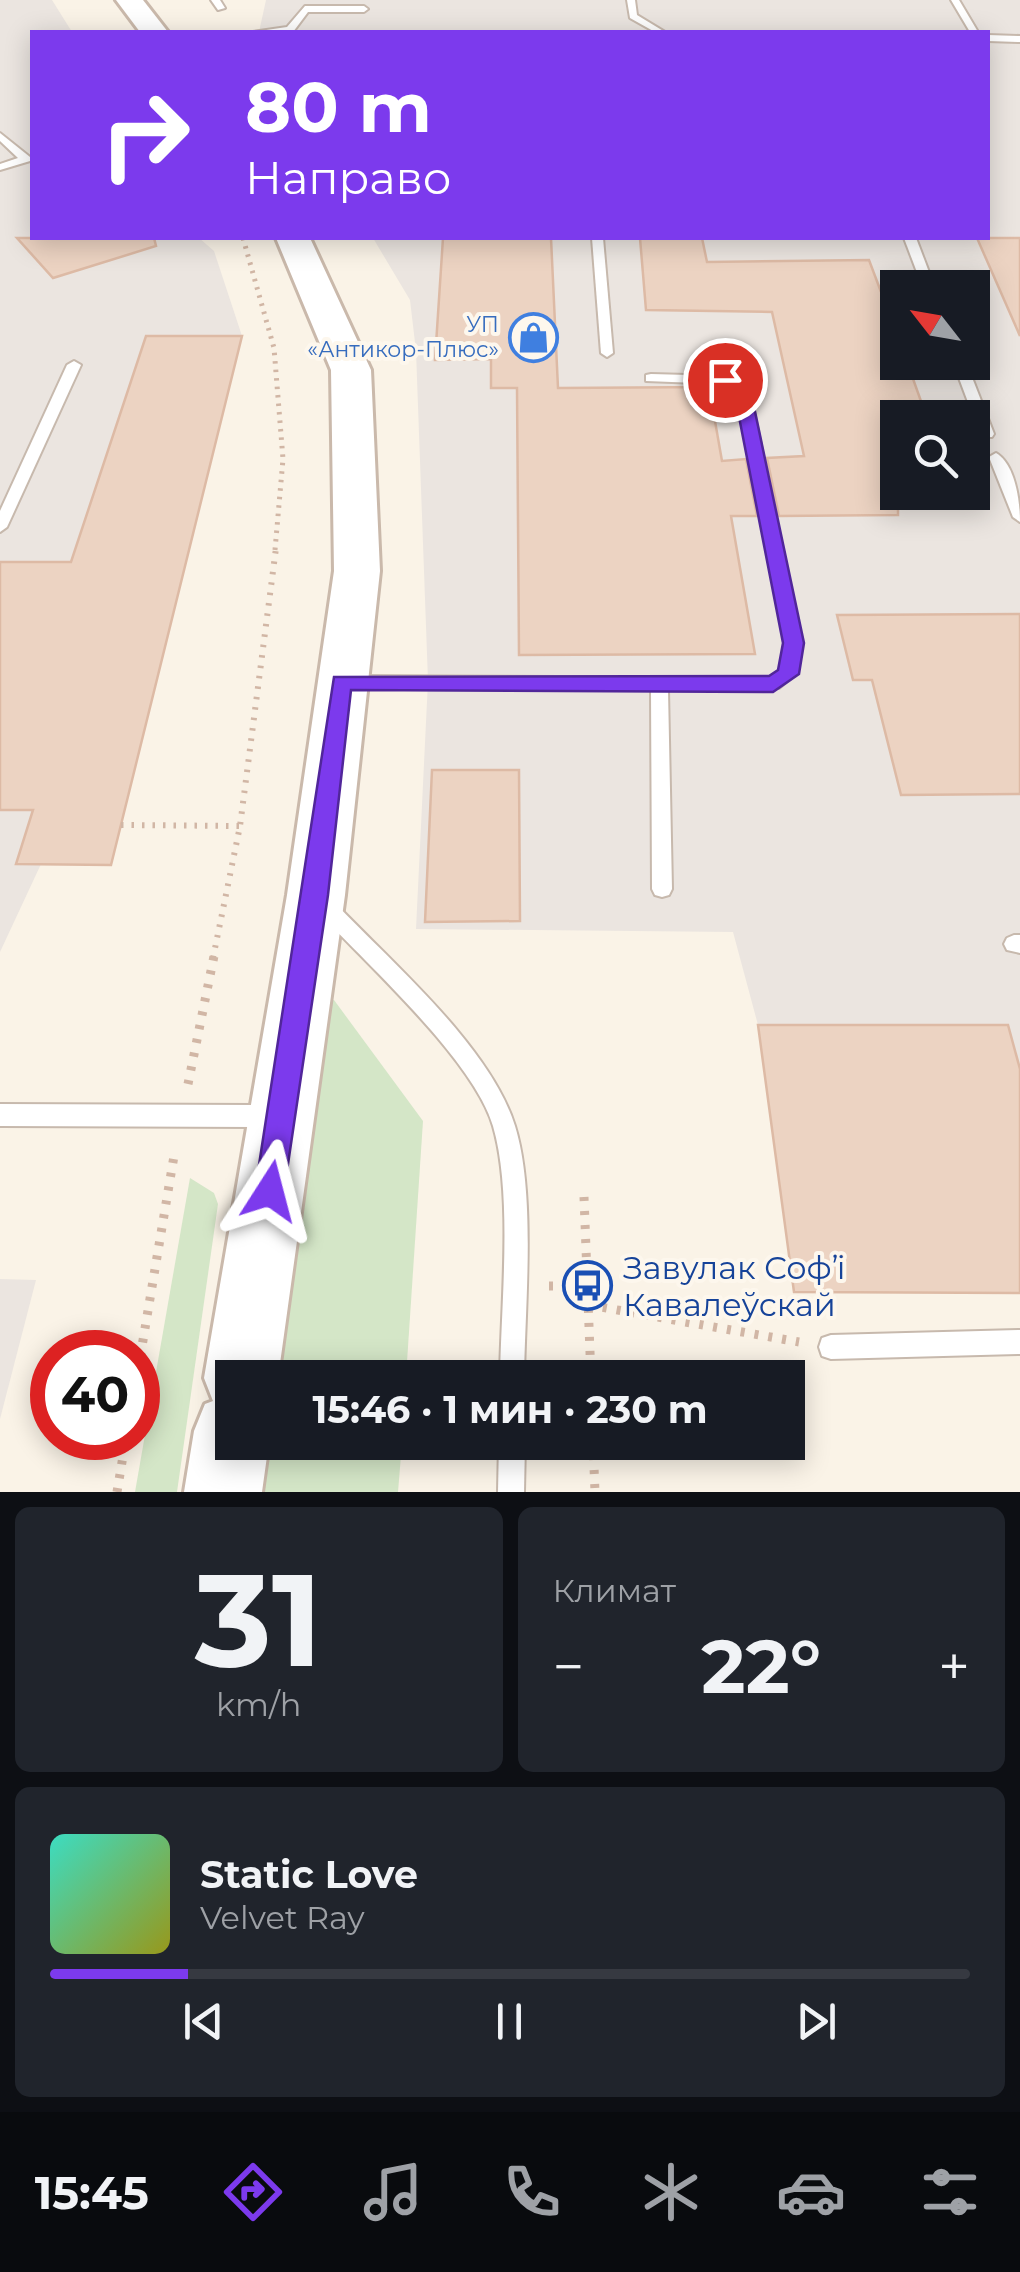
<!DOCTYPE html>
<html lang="ru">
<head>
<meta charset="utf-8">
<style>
  :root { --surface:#171b24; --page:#20242c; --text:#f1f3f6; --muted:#9ea1a6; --line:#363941; --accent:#7c3aed }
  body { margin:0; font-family:Montserrat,sans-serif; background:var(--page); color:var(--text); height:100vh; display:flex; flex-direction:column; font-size:38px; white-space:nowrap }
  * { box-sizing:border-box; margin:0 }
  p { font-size:32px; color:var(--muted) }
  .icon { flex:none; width:55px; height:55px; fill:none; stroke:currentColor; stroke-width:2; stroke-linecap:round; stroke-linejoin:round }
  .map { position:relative; height:1492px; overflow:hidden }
  .sheet { display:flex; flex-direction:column; gap:15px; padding:15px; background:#0d0f14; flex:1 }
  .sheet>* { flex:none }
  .banner { position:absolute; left:30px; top:30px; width:960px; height:210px; border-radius:0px; box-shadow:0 5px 25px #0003; background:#7c3aed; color:#fff; overflow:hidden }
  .needle { width:65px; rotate:301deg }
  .buttons { position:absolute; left:880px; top:270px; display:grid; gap:20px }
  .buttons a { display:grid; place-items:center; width:110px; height:110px; border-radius:0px; background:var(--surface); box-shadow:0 5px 25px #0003; font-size:50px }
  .speed { position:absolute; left:30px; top:1330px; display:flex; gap:20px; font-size:50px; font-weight:700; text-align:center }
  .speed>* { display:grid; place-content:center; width:130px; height:130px; border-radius:50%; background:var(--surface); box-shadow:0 5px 25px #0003; line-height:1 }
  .speed .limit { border:15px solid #d22; background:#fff; color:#111 }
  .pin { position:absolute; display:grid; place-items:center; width:85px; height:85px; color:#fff; margin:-42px; border:5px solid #fff; border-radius:50%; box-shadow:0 2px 10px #0007 }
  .me { position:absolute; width:110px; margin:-55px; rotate:9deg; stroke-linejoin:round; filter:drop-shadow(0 0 8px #0008) }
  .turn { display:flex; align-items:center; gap:35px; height:210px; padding:0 50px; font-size:45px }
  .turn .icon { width:130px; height:130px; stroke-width:2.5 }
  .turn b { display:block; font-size:70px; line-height:85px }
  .big { font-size:75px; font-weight:700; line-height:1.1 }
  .sheet .widget { flex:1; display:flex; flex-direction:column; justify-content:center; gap:15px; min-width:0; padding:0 35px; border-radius:15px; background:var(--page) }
  .sheet .dial { align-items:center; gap:0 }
  .dial b { font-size:130px; line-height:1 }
  .song { display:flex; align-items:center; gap:30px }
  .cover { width:120px; height:120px; border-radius:15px; background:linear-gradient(135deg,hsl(170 70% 55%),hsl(60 70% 35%)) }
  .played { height:10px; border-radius:5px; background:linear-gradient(90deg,var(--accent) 15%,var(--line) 15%) }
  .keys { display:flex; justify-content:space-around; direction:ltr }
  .heat { display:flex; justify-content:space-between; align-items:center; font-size:55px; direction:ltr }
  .sheet .tiles { flex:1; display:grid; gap:15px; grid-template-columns:1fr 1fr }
  .widget:last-child { grid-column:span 2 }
  .trip { position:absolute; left:215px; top:1360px; width:590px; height:100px; border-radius:0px; background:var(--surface); box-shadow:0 5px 25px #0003; font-weight:700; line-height:100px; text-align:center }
  .tab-bar { display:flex; height:160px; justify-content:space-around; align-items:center; background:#090b0e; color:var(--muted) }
  .tab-bar .icon { width:70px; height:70px }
  .tab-bar .selected { color:var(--accent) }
  .tab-bar b { font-size:45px; color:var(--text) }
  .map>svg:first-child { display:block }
  .industrial { fill:#ebe5e0; fill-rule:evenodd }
  .green { fill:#d4e6c7 }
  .building { fill:#ecd3c2; stroke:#ddbaa5; stroke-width:2.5 }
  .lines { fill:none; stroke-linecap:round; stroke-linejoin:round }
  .lane-casing { stroke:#c7b9ad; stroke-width:4 }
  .secondary-casing { stroke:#cab9ab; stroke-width:6 }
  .path-far2 { stroke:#d1b6a5; stroke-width:5; stroke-dasharray:2.5 6; stroke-linecap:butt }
  .path-far1 { stroke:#d1b6a5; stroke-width:6; stroke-dasharray:2.5 8; stroke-linecap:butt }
  .path { stroke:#d1b6a5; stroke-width:9; stroke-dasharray:4 10; stroke-linecap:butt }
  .lane { fill:#fff; fill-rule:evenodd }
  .secondary { fill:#fff; fill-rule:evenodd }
  .route { fill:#7c3aed; stroke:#51269a; stroke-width:2.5 }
  .labels { text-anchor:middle; stroke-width:8; stroke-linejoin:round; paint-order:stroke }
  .far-shop-label { font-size:22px; fill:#366cbe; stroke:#fdf7ed; text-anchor:end }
  .near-transit-label { font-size:32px; fill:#164399; stroke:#fdf7ed; text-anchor:start }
</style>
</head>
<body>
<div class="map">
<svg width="1020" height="1492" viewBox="0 0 1020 1492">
  <rect width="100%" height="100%" fill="#faf3e7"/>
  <g class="industrial">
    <polygon points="0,0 52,0 72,32 32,32 32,238 199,238 214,251 242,336 111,865 41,864 0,952"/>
    <path d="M 266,0 L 1020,0 L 1020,1293 L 794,1292 L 758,1025 L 733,932 L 416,929 L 428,681 L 416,351 L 410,300 L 373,238 L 988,238 L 988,32 L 259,32 ZM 898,288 L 972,288 L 972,362 L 898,362 ZM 898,418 L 972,418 L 972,492 L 898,492 Z"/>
    <polygon points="0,1279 36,1280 0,1419"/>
  </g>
  <g class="green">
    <polygon points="334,1000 423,1121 406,1377 265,1378 327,1001"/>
    <polygon points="190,1178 214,1193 218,1204 177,1492 135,1492"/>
    <polygon points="257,1443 402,1443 398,1492 250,1492"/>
  </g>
  <g class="building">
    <polygon points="17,238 154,238 156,246 53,278"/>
    <polygon points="443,238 551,238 558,388 709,387 722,461 746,459 757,516 731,516 755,654 519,655 517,388 491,388 491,359 435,360"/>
    <polygon points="640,238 702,238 707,262 869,260 898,337 898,362 907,362 927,418 898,418 898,515 779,516 767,458 804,456 772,312 646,310"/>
    <polygon points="977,238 1020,238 1020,336"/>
    <polygon points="146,336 242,336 111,865 16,864 33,810 0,810 0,562 71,562"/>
    <polygon points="1020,614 1020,794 901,795 872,680 853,680 837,615"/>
    <polygon points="432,770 519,770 520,921 425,922"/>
    <polygon points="758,1025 1008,1025 1020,1069 1020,1293 794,1292"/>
  </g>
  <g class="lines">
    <defs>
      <g id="lane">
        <polygon points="211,0 220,0 225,8 218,10"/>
        <polygon points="627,0 635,0 637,15 665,32 655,32 630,18"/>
        <polygon points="951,0 959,0 978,32 970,32"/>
        <polygon points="305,6 364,6 368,9 364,12 308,12 293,32 253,32 287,27"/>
        <polygon points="988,35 1020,36 1020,42 988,41"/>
        <polygon points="0,133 30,157 30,161 0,170 0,164 18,158 0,141"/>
        <polygon points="592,238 603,238 613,353 607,357 601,353"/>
        <polygon points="904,238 916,238 935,288 923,288"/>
        <polygon points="74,361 81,365 7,527 0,532 0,511 67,365"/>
        <polygon points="953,362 966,362 994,434 992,437 982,437 980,434"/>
        <polygon points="651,374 725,376 749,388 802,643 796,674 779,688 668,690 672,889 669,895 662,897 655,895 652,889 651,690 347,688 339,682 347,676 770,678 780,671 786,643 736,390 723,384 646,381 646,375"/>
        <path d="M 996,453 C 1015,464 1020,501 1020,522 L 1013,517 L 989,457 Z"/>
        <path d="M 327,900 L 334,902 C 391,962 490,1046 515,1126 C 536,1194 525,1305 524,1378 L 500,1378 C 501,1305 513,1194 493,1126 C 474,1061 368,965 320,914 L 317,908 L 320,902 Z"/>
        <polygon points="1014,935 1020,935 1020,953 1007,950 1004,944 1007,938"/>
        <polygon points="0,1104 269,1105 277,1109 280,1116 277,1123 269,1127 0,1126"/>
        <polygon points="1020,1330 1020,1354 831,1359 822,1356 819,1347 822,1338 831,1335"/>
        <polygon points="499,1442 525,1442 524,1492 498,1492"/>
      </g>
      <g id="secondary">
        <polygon points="116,0 143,0 168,32 140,32"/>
        <polygon points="276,238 310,238 371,370 380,571 345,895 278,1378 232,1378 232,1442 269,1442 262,1492 184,1492 194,1431 205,1404 213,1401 204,1378 287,895 334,571 331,370"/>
      </g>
    </defs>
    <use href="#lane" class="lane-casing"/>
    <use href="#secondary" class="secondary-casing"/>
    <polyline class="path-far2" points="243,238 274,348 283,459 275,550"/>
    <g class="path-far1">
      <polyline points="121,825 240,826"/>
      <polyline points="213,958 240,826 276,548"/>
    </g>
    <g class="path">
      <polyline points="188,1084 214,956"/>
      <polyline points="584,1197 591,1378"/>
      <polyline points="549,1286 588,1286"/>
      <polyline points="589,1305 799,1342"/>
      <polyline points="138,1370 175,1150"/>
      <polyline points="593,1442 595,1492"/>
      <polyline points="117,1492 126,1438"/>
    </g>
    <use href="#lane" class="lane"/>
    <use href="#secondary" class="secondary"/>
  </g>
  <polygon class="route" points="719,376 731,376 750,388 804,643 799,674 773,692 351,690 328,895 284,1191 280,1202 270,1206 259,1202 255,1191 334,677 769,676 778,670 783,643 734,391 719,384"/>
  <defs>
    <symbol id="shop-ring" viewBox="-11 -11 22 22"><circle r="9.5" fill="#fdf7ed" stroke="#3f7fe0" stroke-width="1.5"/><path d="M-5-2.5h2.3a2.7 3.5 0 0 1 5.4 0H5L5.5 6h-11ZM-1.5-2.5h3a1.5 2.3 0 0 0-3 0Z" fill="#3f7fe0"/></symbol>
    <symbol id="bus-ring" viewBox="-11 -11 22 22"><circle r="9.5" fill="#fdf7ed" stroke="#1a4fb4" stroke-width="1.5"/><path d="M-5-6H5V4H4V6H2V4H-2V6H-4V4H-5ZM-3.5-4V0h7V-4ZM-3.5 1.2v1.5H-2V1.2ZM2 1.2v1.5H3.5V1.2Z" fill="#1a4fb4"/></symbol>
  </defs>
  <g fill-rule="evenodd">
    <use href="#shop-ring" x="506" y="310" width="55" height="55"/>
    <use href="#bus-ring" x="560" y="1258" width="55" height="55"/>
  </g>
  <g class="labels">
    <g class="far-shop-label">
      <text x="499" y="332">УП<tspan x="499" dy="25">«Антикор-Плюс»</tspan></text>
    </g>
    <g class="near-transit-label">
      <text x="623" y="1279">Завулак Софʼі<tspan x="623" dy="37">Кавалеўскай</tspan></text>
    </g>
  </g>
</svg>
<div class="buttons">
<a><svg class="needle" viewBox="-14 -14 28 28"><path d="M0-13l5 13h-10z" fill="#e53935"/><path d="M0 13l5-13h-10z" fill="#9ea1a6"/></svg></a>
<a><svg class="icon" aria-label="search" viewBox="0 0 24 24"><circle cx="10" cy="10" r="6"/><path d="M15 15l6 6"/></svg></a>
</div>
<div class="speed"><div class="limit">40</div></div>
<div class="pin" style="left:725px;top:380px;background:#d93025"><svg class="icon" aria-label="arrive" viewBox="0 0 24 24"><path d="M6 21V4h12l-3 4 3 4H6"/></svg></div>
<svg class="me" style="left:270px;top:1191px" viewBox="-20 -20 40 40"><path d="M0-17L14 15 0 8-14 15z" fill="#7c3aed" stroke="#fff" stroke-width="4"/></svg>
<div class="trip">15:46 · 1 мин · 230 m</div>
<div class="banner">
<div class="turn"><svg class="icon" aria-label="right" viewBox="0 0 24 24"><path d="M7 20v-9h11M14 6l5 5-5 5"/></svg><div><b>80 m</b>Направо</div></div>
</div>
</div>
<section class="sheet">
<div class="tiles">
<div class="widget dial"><b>31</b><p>km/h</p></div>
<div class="widget"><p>Климат</p>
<div class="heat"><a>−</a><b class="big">22°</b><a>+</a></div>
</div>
<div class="widget">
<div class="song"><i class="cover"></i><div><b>Static Love</b><p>Velvet Ray</p></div></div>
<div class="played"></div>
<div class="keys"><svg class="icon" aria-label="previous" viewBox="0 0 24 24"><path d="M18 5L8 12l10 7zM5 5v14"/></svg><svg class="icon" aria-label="pause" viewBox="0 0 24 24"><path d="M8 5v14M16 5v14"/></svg><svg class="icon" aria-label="next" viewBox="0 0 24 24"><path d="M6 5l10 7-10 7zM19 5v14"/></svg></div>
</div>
</div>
</section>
<nav class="tab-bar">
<b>15:45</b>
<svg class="icon selected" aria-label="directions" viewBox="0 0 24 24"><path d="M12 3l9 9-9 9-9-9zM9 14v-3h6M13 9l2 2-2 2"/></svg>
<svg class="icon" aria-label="music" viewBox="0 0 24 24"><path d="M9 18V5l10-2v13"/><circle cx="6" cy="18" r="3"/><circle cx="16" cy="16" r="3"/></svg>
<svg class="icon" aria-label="phone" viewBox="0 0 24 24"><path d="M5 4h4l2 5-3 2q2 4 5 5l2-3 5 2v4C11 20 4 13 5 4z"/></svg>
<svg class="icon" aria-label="climate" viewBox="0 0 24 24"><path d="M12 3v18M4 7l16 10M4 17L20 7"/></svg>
<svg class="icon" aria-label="car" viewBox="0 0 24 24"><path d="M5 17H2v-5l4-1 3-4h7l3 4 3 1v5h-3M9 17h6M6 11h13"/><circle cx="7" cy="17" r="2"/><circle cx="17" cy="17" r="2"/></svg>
<svg class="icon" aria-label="filters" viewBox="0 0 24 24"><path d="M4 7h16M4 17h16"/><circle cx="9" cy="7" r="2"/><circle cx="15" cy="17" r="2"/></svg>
</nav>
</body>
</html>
